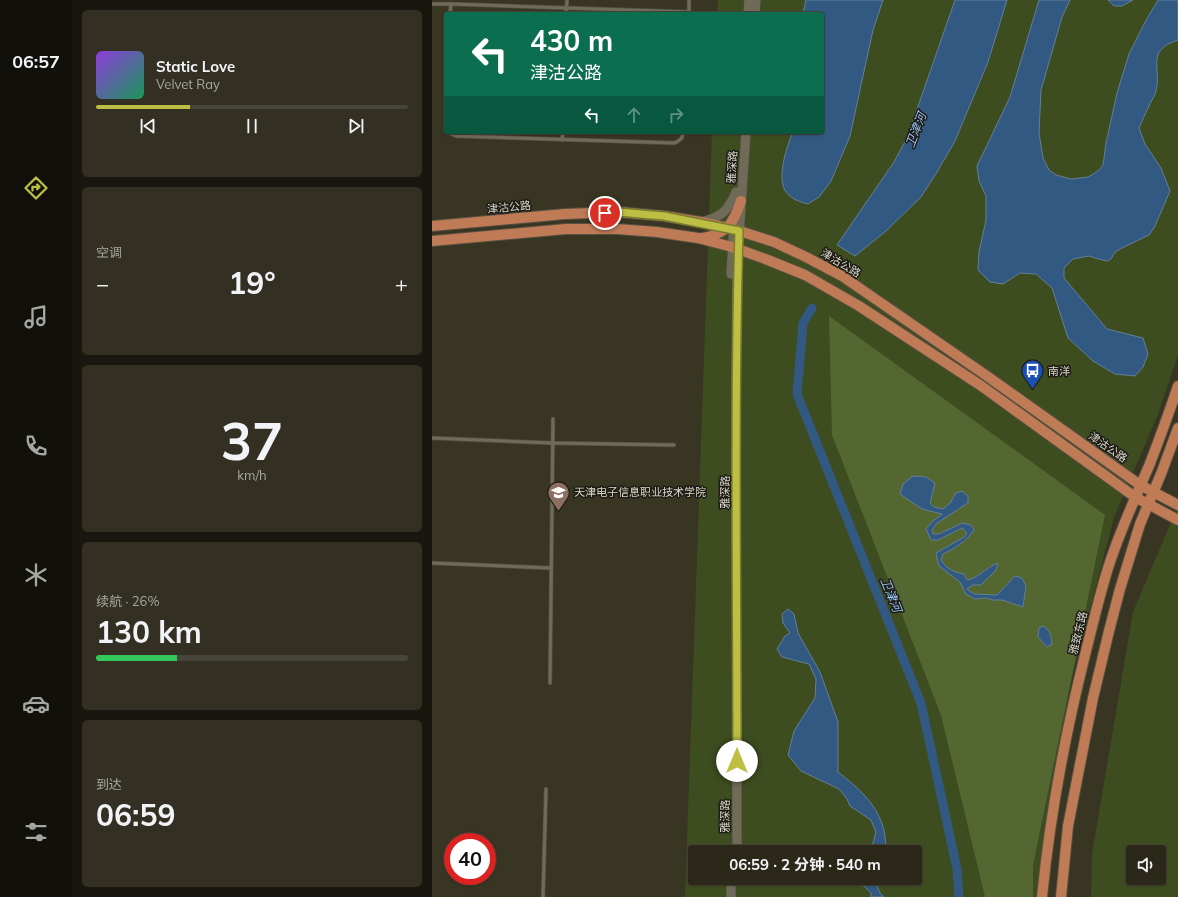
<!DOCTYPE html>
<html lang="zh">
<head>
<meta charset="utf-8">
<style>
  :root { --surface:#2b281a; --page:#333023; --text:#f1f3f6; --muted:#a6a6a2; --line:#474439; --accent:#bcbf44 }
  body { margin:0; font-family:Mulish,"Noto Sans SC",sans-serif; background:var(--page); color:var(--text); height:100vh; display:flex; flex-direction:column; font-size:15px; white-space:nowrap }
  * { box-sizing:border-box; margin:0 }
  p { font-size:13px; color:var(--muted) }
  .icon { flex:none; width:22px; height:22px; fill:none; stroke:currentColor; stroke-width:2; stroke-linecap:round; stroke-linejoin:round }
  .map { position:relative; flex:1; overflow:hidden }
  .sheet { display:flex; flex-direction:column; gap:10px; padding:10px; background:#18160e; width:360px }
  .sheet>* { flex:none }
  .top-card { position:absolute; left:12px; top:12px; width:380px; height:122px; border-radius:4px; box-shadow:0 1px 3px #0004,0 0 0 1px var(--line); background:#0b6e4f; color:#fff; overflow:hidden }
  .controls { position:absolute; left:694px; top:845px; display:grid; gap:8px }
  .controls a { display:grid; place-items:center; width:40px; height:40px; border-radius:4px; background:var(--surface); box-shadow:0 1px 3px #0004,0 0 0 1px var(--line); font-size:20px }
  .speed { position:absolute; left:12px; top:833px; display:flex; gap:8px; font-size:20px; font-weight:700; text-align:center }
  .speed>* { display:grid; place-content:center; width:52px; height:52px; border-radius:50%; background:var(--surface); box-shadow:0 1px 3px #0004,0 0 0 1px var(--line); line-height:1 }
  .speed .limit { border:6px solid #d22; background:#fff; color:#111 }
  .pin { position:absolute; display:grid; place-items:center; width:34px; height:34px; color:#fff; margin:-17px; border:2px solid #fff; border-radius:50%; box-shadow:0 1px 4px #0007 }
  .me { position:absolute; width:44px; margin:-22px; rotate:0deg; stroke-linejoin:round; filter:drop-shadow(0 0 3px #0008) }
  .turn { display:flex; align-items:center; gap:14px; height:84px; padding:0 20px; font-size:18px }
  .turn .icon { width:52px; height:52px; stroke-width:2.5 }
  .turn b { display:block; font-size:28px; line-height:34px }
  .lanes { display:flex; align-items:center; height:38px; padding:0 20px; background:#0003; justify-content:center; gap:20px; direction:ltr }
  .lanes .off { opacity:.35 }
  .big { font-size:30px; font-weight:700; line-height:1.1 }
  .sheet .card { flex:1; display:flex; flex-direction:column; justify-content:center; gap:6px; min-width:0; padding:0 14px; border-radius:6px; background:var(--page) }
  .sheet .dial { align-items:center; gap:0 }
  .dial b { font-size:52px; line-height:1 }
  .song { display:flex; align-items:center; gap:12px }
  .cover { width:48px; height:48px; border-radius:6px; background:linear-gradient(135deg,hsl(270 70% 55%),hsl(150 70% 35%)) }
  .played { height:4px; border-radius:2px; background:linear-gradient(90deg,var(--accent) 30%,var(--line) 30%) }
  .keys { display:flex; justify-content:space-around; direction:ltr }
  .heat { display:flex; justify-content:space-between; align-items:center; font-size:22px; direction:ltr }
  .charge { height:6px; border-radius:3px; background:linear-gradient(90deg,#34c759 26%,var(--line) 0) }
  .trip { position:absolute; left:256px; top:845px; width:234px; height:40px; border-radius:4px; background:var(--surface); box-shadow:0 1px 3px #0004,0 0 0 1px var(--line); font-weight:700; line-height:40px; text-align:center }
  main { display:flex; flex:1; min-height:0 }
  .tab-bar { display:flex; flex-direction:column; width:72px; justify-content:space-around; align-items:center; background:#11100a; color:var(--muted) }
  .tab-bar .icon { width:28px; height:28px }
  .tab-bar .current { color:var(--accent) }
  .tab-bar b { font-size:18px; color:var(--text) }
  .map>svg:first-child { display:block }
  .green { fill:#3e4d20; fill-rule:evenodd }
  .forest { fill:#556731 }
  .water { fill:#325982; stroke:#647f98 }
  .lines { fill:none; stroke-linecap:round; stroke-linejoin:round }
  .canal { stroke:#325982; stroke-width:9 }
  .lane-casing { stroke:#555042; stroke-width:4.5 }
  .secondary-casing { stroke:#555042; stroke-width:10 }
  .primary-casing { stroke:#555042; stroke-width:12 }
  .lane { stroke:#706b58; stroke-width:3 }
  .secondary { stroke:#706b58; stroke-width:9 }
  .primary { stroke:#bf7b56; stroke-width:10 }
  .route-casing { stroke:#7a7c2c; stroke-width:10 }
  .route { stroke:#bcbf44; stroke-width:7 }
  .labels { text-anchor:middle; stroke-width:3; stroke-linejoin:round; paint-order:stroke }
  .street-label { font-size:11px; fill:#d9d7cc; stroke:#1e1c15 }
  .poi-label { font-size:11px; fill:#d9d7cc; stroke:#1e1c15; text-anchor:start }
  .water-label { font-size:12px; font-style:italic; fill:#97c7fa; stroke:#1e1c15 }
</style>
</head>
<body>
<main>
<nav class="tab-bar">
<b>06:57</b>
<svg class="icon current" aria-label="directions" viewBox="0 0 24 24"><path d="M12 3l9 9-9 9-9-9zM9 14v-3h6M13 9l2 2-2 2"/></svg>
<svg class="icon" aria-label="music" viewBox="0 0 24 24"><path d="M9 18V5l10-2v13"/><circle cx="6" cy="18" r="3"/><circle cx="16" cy="16" r="3"/></svg>
<svg class="icon" aria-label="phone" viewBox="0 0 24 24"><path d="M5 4h4l2 5-3 2q2 4 5 5l2-3 5 2v4C11 20 4 13 5 4z"/></svg>
<svg class="icon" aria-label="climate" viewBox="0 0 24 24"><path d="M12 3v18M4 7l16 10M4 17L20 7"/></svg>
<svg class="icon" aria-label="car" viewBox="0 0 24 24"><path d="M5 17H2v-5l4-1 3-4h7l3 4 3 1v5h-3M9 17h6M6 11h13"/><circle cx="7" cy="17" r="2"/><circle cx="17" cy="17" r="2"/></svg>
<svg class="icon" aria-label="filters" viewBox="0 0 24 24"><path d="M4 7h16M4 17h16"/><circle cx="9" cy="7" r="2"/><circle cx="15" cy="17" r="2"/></svg>
</nav>
<section class="sheet">
<div class="card">
<div class="song"><i class="cover"></i><div><b>Static Love</b><p>Velvet Ray</p></div></div>
<div class="played"></div>
<div class="keys"><svg class="icon" aria-label="previous" viewBox="0 0 24 24"><path d="M18 5L8 12l10 7zM5 5v14"/></svg><svg class="icon" aria-label="pause" viewBox="0 0 24 24"><path d="M8 5v14M16 5v14"/></svg><svg class="icon" aria-label="next" viewBox="0 0 24 24"><path d="M6 5l10 7-10 7zM19 5v14"/></svg></div>
</div>
<div class="card"><p>空调</p>
<div class="heat"><a>−</a><b class="big">19°</b><a>+</a></div>
</div>
<div class="card dial"><b>37</b><p>km/h</p></div>
<div class="card"><p>续航 · 26%</p><b class="big">130 km</b><div class="charge"></div></div>
<div class="card"><p>到达</p><b class="big">06:59</b></div>
</section>
<div class="map">
<svg width="746" height="897" viewBox="0 0 746 897">
  <rect width="100%" height="100%" fill="#393523"/>
  <g class="green">
    <path d="M 286,0 L 746,0 L 746,355 L 726,414 L 682,517 L 640,678 L 607,871 L 605,897 L 253,897 L 280,132 L 390,132 L 390,14 L 285,14 ZM 263,852 L 483,852 L 483,878 L 263,878 Z"/>
    <path d="M 746,506 L 746,897 L 659,897 L 660,854 L 701,612 ZM 701,852 L 727,852 L 727,878 L 701,878 Z"/>
  </g>
  <polygon class="forest" points="397,316 673,515 601,865 601,897 553,897 509,715 400,435"/>
  <g class="water">
    <path d="M 374,0 L 451,0 L 441,30 L 418,136 L 399,181 L 387,197 L 376,204 C 368,202 359,199 354,192 C 344,178 355,146 361,132 L 390,132 L 390,14 L 371,14 Z"/>
    <polygon points="523,0 575,0 556,62 523,141 505,172 489,197 454,231 423,256 405,245 462,162 475,138"/>
    <path d="M 607,0 L 638,0 L 630,17 L 609,90 L 607,133 L 611,158 L 617,170 L 624,175 L 639,179 L 656,177 L 666,171 L 671,165 L 674,143 L 685,93 L 697,54 L 713,22 L 726,0 L 746,0 L 746,40 C 713,51 730,67 724,91 C 723,97 718,102 716,108 C 713,114 710,121 707,128 L 713,144 L 729,168 L 738,191 L 723,226 L 717,235 L 690,248 L 683,252 L 679,259 L 675,261 L 670,260 L 657,256 L 641,259 L 632,268 L 632,278 L 675,329 L 711,338 L 716,354 L 711,367 L 703,376 L 683,374 L 661,361 L 636,338 L 620,288 L 604,274 L 588,273 L 571,284 L 558,282 L 546,270 L 547,252 L 554,220 L 554,196 L 547,181 L 545,166 L 578,97 Z"/>
    <polygon points="676,0 701,0 690,6 682,6"/>
    <path d="M 481,476 L 494,477 L 503,483 L 498,503 L 502,507 L 511,509 L 518,503 L 524,493 L 530,491 L 536,496 L 536,503 L 505,523 L 500,530 L 501,534 L 507,534 L 530,523 L 539,525 L 542,530 C 534,542 523,548 511,554 L 509,560 C 515,569 521,572 532,574 L 535,580 C 547,578 554,567 566,563 L 564,570 L 549,585 L 541,585 L 535,589 L 542,594 L 565,595 L 583,576 L 590,578 L 594,586 L 591,607 L 570,600 L 561,600 L 555,598 L 543,599 L 534,594 L 528,582 L 507,566 L 504,553 L 532,537 L 535,533 L 530,528 L 506,540 L 499,540 L 494,529 L 501,521 L 510,514 L 490,509 L 468,494 L 471,484 Z"/>
    <path d="M 356,609 L 362,614 L 366,633 L 388,672 L 406,722 L 406,772 C 424,786 443,802 450,824 C 453,831 453,839 454,846 L 450,852 L 435,852 L 441,843 L 444,832 L 439,820 L 418,806 L 415,799 L 407,789 L 369,771 L 356,755 L 362,731 L 383,698 L 384,679 L 377,664 L 350,657 L 345,649 L 353,636 L 358,633 L 351,623 L 350,614 Z"/>
    <path d="M 611,626 C 618,630 619,635 620,644 L 615,647 L 606,637 L 607,628 Z"/>
    <polygon points="411,878 424,878 430,882 432,881 432,878 441,878 448,893 452,897 439,897 439,893 432,886 419,884"/>
  </g>
  <g class="lines">
    <polyline class="canal" points="380,308 371,323 365,394 489,703 525,869 527,897"/>
    <defs>
      <g id="lane">
        <polyline points="0,4 19,4 18,14"/>
        <polyline points="19,4 257,12"/>
        <polyline points="134,14 135,0"/>
        <polyline points="257,14 257,0"/>
        <polyline points="14,125 14,129"/>
        <polyline points="15,132 24,136 243,143 249,139 252,132"/>
        <polyline points="130,140 131,132"/>
        <polyline points="0,438 120,443 242,445"/>
        <polyline points="0,563 119,568"/>
        <polyline points="118,683 121,419"/>
        <polyline points="111,897 114,789"/>
      </g>
      <g id="secondary">
        <polyline points="316,14 317,0"/>
        <polyline points="323,14 324,0"/>
        <path d="M 269,222 C 290,217 296,211 304,192"/>
        <polyline points="299,274 302,223"/>
        <polyline points="305,852 304,391 305,268 314,132"/>
        <polyline points="299,897 299,878"/>
      </g>
      <g id="primary">
        <polyline points="0,226 133,214 186,212 232,216 269,222 301,229 342,242 374,257 410,276 555,376 708,485 746,505"/>
        <path d="M 270,238 C 295,234 301,224 309,201"/>
        <polyline points="0,241 134,229 185,229 225,232 266,238 300,247 336,260 373,275 427,306 548,385 703,497 746,520"/>
        <path d="M 610,897 C 618,815 633,735 653,655 C 661,624 668,592 678,562 C 689,529 703,498 717,466 C 727,440 737,413 746,386"/>
        <polyline points="629,897 636,826 661,698 677,631 688,589 708,524 729,474 746,428"/>
      </g>
    </defs>
    <use href="#lane" class="lane-casing"/>
    <use href="#secondary" class="secondary-casing"/>
    <use href="#primary" class="primary-casing"/>
    <use href="#lane" class="lane"/>
    <use href="#secondary" class="secondary"/>
    <use href="#primary" class="primary"/>
  </g>
  <g class="lines">
    <defs>
      <path id="route" d="M 173,213 L 186,212 L 232,216 L 307,231 C 302,407 305,584 305,761"/>
    </defs>
    <use href="#route" class="route-casing"/>
    <use href="#route" class="route"/>
  </g>
  <defs>
    <symbol id="bus-pin" viewBox="-11 -11 22 30"><path d="M0 17L-7.5 6A9.5 9.5 0 1 1 7.5 6Z" fill="#1a4fb4" stroke="#1e1c15"/><path d="M-5-6H5V4H4V6H2V4H-2V6H-4V4H-5ZM-3.5-4V0h7V-4ZM-3.5 1.2v1.5H-2V1.2ZM2 1.2v1.5H3.5V1.2Z" fill="#fff"/></symbol>
    <symbol id="university-pin" viewBox="-11 -11 22 30"><path d="M0 17L-7.5 6A9.5 9.5 0 1 1 7.5 6Z" fill="#8d6e63" stroke="#1e1c15"/><path d="M0-5L7-2L0 1L-7-2ZM-4 1L0 2.5L4 1V4Q0 6-4 4Z" fill="#fff"/></symbol>
  </defs>
  <g fill-rule="evenodd">
    <use href="#bus-pin" x="588" y="358" width="25" height="34"/>
    <use href="#university-pin" x="114" y="480" width="25" height="34"/>
  </g>
  <g class="labels">
    <g class="street-label">
      <text transform="translate(300 167) rotate(-86)" y="4">雅深路</text>
      <text transform="translate(77 207) rotate(-5)" y="4">津沽公路</text>
      <text transform="translate(409 263) rotate(31)" y="4">津沽公路</text>
      <text transform="translate(676 447) rotate(35)" y="4">津沽公路</text>
      <text transform="translate(293 492) rotate(-90)" y="4">雅深路</text>
      <text transform="translate(646 633) rotate(-76)" y="4">雅致东路</text>
      <text transform="translate(293 816) rotate(-90)" y="4">雅深路</text>
    </g>
    <g class="poi-label">
      <text x="616" y="375">南洋</text>
      <text x="142" y="496">天津电子信息职业技术学院</text>
    </g>
    <g class="water-label">
      <text transform="translate(484 130) rotate(-69)" y="4">卫津河</text>
      <text transform="translate(459 595) rotate(68)" y="4">卫津河</text>
    </g>
  </g>
</svg>
<div class="controls">
<a><svg class="icon" aria-label="sound" viewBox="0 0 24 24"><path d="M4 9h4l5-4v14l-5-4H4zM17 9q2 3 0 6"/></svg></a>
</div>
<div class="speed"><div class="limit">40</div></div>
<div class="pin" style="left:173px;top:213px;background:#d93025"><svg class="icon" aria-label="arrive" viewBox="0 0 24 24"><path d="M6 21V4h12l-3 4 3 4H6"/></svg></div>
<svg class="me" style="left:305px;top:761px" viewBox="-20 -20 40 40"><circle r="19" fill="#fff"/><path d="M0-13L10 11 0 6-10 11z" fill="#bcbf44"/></svg>
<div class="trip">06:59 · 2 分钟 · 540 m</div>
<div class="top-card">
<div class="turn"><svg class="icon" aria-label="left" viewBox="0 0 24 24"><path d="M17 20v-9H6M10 6l-5 5 5 5"/></svg><div><b>430 m</b>津沽公路</div></div>
<div class="lanes"><svg class="icon" aria-label="left" viewBox="0 0 24 24"><path d="M17 20v-9H6M10 6l-5 5 5 5"/></svg><svg class="icon off" aria-label="ahead" viewBox="0 0 24 24"><path d="M12 20V5M6 11l6-6 6 6"/></svg><svg class="icon off" aria-label="right" viewBox="0 0 24 24"><path d="M7 20v-9h11M14 6l5 5-5 5"/></svg></div>
</div>
</div>
</main>
</body>
</html>
